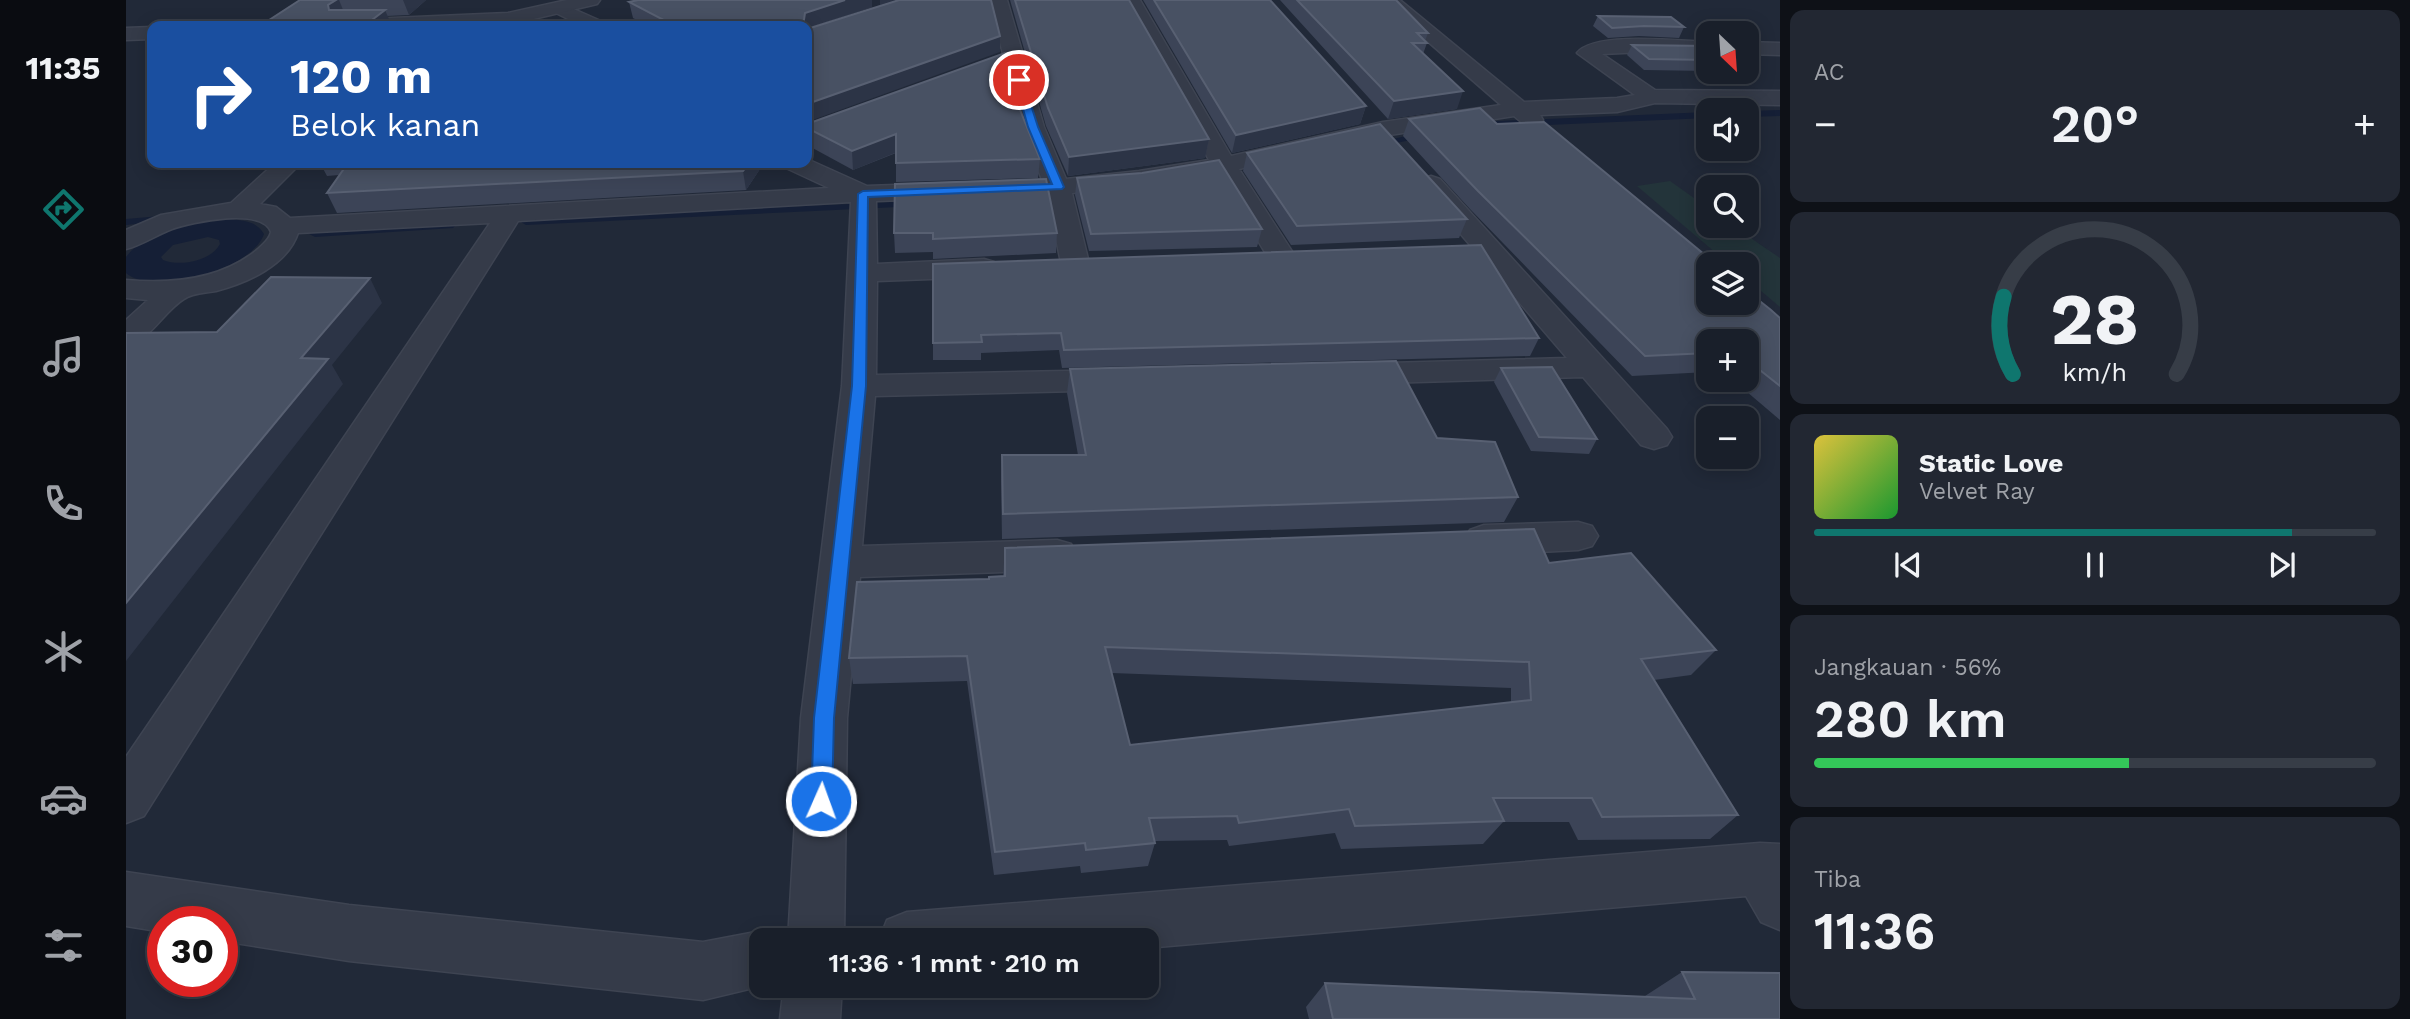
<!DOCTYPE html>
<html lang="id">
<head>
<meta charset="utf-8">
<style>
  :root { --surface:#191f2a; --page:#222732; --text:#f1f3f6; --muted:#9fa2a8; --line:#373d47; --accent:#0f766e }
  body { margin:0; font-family:"Work Sans",sans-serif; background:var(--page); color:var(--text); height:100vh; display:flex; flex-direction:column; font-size:26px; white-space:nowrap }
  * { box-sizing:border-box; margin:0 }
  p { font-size:23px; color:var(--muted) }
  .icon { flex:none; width:38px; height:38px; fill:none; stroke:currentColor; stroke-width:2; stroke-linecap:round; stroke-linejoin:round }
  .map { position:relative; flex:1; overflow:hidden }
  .sheet { display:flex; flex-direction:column; gap:10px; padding:10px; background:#0e1117; width:630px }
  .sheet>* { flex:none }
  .top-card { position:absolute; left:21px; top:21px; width:665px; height:147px; border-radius:14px; box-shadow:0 4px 18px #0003,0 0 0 2px var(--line); background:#1a4fa0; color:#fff; overflow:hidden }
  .needle { width:46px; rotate:155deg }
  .controls { position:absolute; left:1570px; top:21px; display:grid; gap:14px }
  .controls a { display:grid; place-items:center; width:63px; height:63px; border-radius:14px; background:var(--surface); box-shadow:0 4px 18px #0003,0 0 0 2px var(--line); font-size:35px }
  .speed { position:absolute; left:21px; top:906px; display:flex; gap:14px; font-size:35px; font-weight:700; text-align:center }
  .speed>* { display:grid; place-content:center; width:91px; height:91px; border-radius:50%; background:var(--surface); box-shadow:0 4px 18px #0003,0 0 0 2px var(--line); line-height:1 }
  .speed .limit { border:10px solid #d22; background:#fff; color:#111 }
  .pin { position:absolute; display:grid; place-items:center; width:60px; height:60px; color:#fff; margin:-30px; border:4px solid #fff; border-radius:50%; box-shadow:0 2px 7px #0007 }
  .me { position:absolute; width:77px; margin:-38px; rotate:2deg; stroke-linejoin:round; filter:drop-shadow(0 0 5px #0008) }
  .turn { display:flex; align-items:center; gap:24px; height:147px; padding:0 28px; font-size:32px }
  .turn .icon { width:91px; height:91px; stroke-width:2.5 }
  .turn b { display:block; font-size:49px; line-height:60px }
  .big { font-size:52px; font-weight:600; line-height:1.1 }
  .sheet .widget { flex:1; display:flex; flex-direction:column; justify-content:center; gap:10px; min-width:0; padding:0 24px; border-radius:14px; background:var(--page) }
  .sheet .dial { align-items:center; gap:0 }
  .dial svg { height:182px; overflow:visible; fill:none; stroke:var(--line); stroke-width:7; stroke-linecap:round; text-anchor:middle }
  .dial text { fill:var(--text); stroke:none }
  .song { display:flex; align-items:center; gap:21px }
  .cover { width:84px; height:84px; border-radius:10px; background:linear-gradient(135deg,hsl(50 70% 55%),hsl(130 70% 35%)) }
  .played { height:7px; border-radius:4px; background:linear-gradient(90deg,var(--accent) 85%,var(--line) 85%) }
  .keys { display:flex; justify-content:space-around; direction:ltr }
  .heat { display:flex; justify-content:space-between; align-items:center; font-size:38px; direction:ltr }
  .charge { height:10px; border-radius:5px; background:linear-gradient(90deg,#34c759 56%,var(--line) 0) }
  .trip { position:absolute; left:623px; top:928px; width:410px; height:70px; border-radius:14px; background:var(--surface); box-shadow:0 4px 18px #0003,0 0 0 2px var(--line); font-weight:600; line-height:70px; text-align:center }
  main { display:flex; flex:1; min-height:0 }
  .tabs { display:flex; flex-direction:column; width:126px; justify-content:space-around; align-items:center; background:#0a0c11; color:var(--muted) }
  .tabs .icon { width:49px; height:49px }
  .tabs .selected { color:var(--accent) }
  .tabs b { font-size:32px; color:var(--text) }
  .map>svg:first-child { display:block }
  .green { fill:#23343a }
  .water { fill:#151f36; fill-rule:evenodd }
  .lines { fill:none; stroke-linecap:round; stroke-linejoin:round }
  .stream { fill:#151f36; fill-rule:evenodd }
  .minor-casing { stroke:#3e4452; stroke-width:3 }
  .tertiary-casing { stroke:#3e4452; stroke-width:3 }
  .minor { fill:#353b49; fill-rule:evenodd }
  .tertiary { fill:#353b49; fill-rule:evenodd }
  .wall { fill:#3c4457; fill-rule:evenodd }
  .shaded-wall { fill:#2c3446 }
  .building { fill:#485163; stroke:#586072; stroke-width:2; fill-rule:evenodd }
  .route { fill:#1a73e8; stroke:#114b97; stroke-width:2 }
</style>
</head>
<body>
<main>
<nav class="tabs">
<b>11:35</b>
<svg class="icon selected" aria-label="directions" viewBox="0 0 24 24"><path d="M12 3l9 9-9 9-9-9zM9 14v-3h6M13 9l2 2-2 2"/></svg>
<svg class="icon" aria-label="music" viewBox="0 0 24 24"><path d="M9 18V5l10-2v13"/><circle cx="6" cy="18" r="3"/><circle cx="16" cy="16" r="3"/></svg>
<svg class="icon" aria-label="phone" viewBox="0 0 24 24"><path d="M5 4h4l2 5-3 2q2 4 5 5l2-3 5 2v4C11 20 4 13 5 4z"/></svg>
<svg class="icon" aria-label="climate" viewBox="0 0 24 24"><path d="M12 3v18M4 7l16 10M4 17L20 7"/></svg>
<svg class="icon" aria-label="car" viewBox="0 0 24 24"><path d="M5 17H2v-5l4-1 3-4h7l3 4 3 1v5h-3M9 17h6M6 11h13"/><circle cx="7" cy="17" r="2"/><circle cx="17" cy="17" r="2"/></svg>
<svg class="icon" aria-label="filters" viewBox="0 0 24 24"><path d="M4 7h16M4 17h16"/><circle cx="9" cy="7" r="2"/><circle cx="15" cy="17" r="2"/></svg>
</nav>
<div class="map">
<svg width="1654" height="1019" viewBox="0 0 1654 1019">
  <rect width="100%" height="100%" fill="#212938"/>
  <polygon class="green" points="1544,181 1582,208 1582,226 1607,226 1654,258 1654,307 1621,279 1620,264 1603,264 1511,186"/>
  <path class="water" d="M 105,219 C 119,221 130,221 138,234 C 127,269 28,298 0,273 L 0,257 C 23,227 70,221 105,219 ZM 82,237 L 93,240 L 94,244 C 85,261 55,267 37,260 L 35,257 L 47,245 Z"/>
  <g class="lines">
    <g class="stream">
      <polygon points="1654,110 1654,116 1620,117 1620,111"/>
      <polygon points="1582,112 1582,118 1350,128 1345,125 1350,122"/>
      <polygon points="1301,131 1306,134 1304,136 1251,147 1246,144"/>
      <polygon points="789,201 793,202 793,206 400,225 395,222 400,219"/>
      <polygon points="34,216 38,217 38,221 0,225 0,219"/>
      <polygon points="323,223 329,226 327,228 189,237 183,234 189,231"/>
    </g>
    <defs>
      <g id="minor">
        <path d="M 863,0 L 881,0 L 918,127 L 940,179 L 1013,171 L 1083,160 L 996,0 L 1014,0 L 1105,156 L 1257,122 L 1375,105 L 1254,0 L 1274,0 L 1398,102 L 1491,98 L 1509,95 L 1451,53 C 1468,31 1555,41 1582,42 L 1582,54 L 1518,52 L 1476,54 L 1529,90 L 1654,91 L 1654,105 L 1529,103 L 1491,112 L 1414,115 L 1417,120 L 1414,125 C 1402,128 1397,124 1388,116 L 1257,136 L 1113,169 L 1169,256 L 1165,262 L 1155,264 L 1145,262 L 1091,174 L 1013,187 L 946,193 L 963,263 L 959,269 L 949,272 L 939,269 L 935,263 L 921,195 L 750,201 L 751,264 L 858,259 L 868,262 L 872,268 L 868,274 L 858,277 L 751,281 L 750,375 L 993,370 L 1005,373 L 1010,380 L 1005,387 L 993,390 L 749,396 L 736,546 L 931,540 L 945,544 L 951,555 L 945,566 L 931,570 L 734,577 L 721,718 L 718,940 L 662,940 L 675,718 L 716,386 L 725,202 L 392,221 L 18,816 L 0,823 L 0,757 L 364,223 L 172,233 C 161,266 120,283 90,291 C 80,293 66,293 58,299 C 37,312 25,340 0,346 L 0,320 L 22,300 L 0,298 L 0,280 C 46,284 95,280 132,249 C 138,243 143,240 145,232 C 136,207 66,222 46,229 C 30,235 16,245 0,249 L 0,230 L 35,215 L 105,203 L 149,163 L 175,163 L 134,204 L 150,207 L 164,218 L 703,188 L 660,168 L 657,163 L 681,163 L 681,159 L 741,186 L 916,180 L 896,127 Z"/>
        <polygon points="434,3 477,22 479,26 456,26 428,12 425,8 428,4"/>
        <polygon points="1620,42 1654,43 1654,55 1620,54"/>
        <polygon points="1305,176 1314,179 1541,429 1546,437 1541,445 1528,449 1515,445 1457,377 1225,384 1213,381 1209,374 1213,367 1225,364 1441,358 1296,189 1292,184 1296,179"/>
        <polygon points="1452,522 1466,526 1472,536 1466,546 1452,550 1358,555 1344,550 1338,540 1344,530 1358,525"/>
        <polygon points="1634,843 1654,844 1654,930 1635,922 1620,896 1020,948 1020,940 753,940 761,920 781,912"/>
        <polygon points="0,872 223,905 577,942 635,931 655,940 635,940 635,985 640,985 577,1000 223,961 96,941 96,922 37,922 37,932 0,926"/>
        <polygon points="658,985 716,985 714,1019 654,1019"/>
      </g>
      <g id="tertiary">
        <polygon points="441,0 474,0 471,4 382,25 211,26 220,20 382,13"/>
        <polygon points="26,27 26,39 0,40 0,28"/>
      </g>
    </defs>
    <use href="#minor" class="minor-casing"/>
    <use href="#tertiary" class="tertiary-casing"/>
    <use href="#minor" class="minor"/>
    <use href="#tertiary" class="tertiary"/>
  </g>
  <g class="wall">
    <polygon points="174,0 300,0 283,15 261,16 266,26"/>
    <polygon points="884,0 1003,0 1083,139 1079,158 942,176 920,126"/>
    <polygon points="1017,0 1144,0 1240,106 1234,124 1106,153"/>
    <polygon points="1154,0 1270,0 1302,33 1299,41 1301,43 1297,54 1331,109 1262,119"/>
    <polygon points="503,2 746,7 681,28 681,26 522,26 507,18"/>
    <polygon points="1472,16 1558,27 1553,38 1513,36 1482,38 1467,26"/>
    <polygon points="1506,45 1582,46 1582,71 1518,70 1501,55"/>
    <polygon points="894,110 914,159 912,178 770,182 770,153 727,170 681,145 681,124"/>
    <polygon points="1283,119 1371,124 1654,318 1654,420 1607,380 1620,380 1620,341 1582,341 1582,372 1506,376 1344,209 1277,136"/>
    <polygon points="1121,153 1341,219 1333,238 1165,245 1117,171"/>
    <polygon points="194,163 638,163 620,190 211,213 201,193 213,175 201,176"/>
    <polygon points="951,178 1136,229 1131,247 963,251 949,195"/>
    <polygon points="768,233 931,233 930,253 807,259 807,252 769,253"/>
    <polygon points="807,264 1413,338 1404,356 936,368 933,350 855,353 855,360 807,360"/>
    <polygon points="1375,368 1471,439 1463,454 1405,451 1368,382"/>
    <polygon points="944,369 1311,438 1392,497 1378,522 876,539 875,479 876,455 952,455 941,393"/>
    <path d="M 879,548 L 1423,563 L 1590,650 L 1565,675 L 1528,680 L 1612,815 L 1584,839 L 1452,840 L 1443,822 L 1377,822 L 1357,844 L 1215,849 L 1209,833 L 1103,846 L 1101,840 L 1029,841 L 1029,843 L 1022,866 L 955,873 L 954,866 L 868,875 L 841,681 L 727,684 L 723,658 L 863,579 L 877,576 ZM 986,673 L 1385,688 L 1385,702 L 1004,745 Z"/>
    <polygon points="1556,972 1654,1019 1183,1019 1180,1007 1199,983 1520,997 1519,996"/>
  </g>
  <g class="shaded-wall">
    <polygon points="210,0 213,0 220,17 210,26 202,5"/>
    <polygon points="277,0 300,0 283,15"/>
    <polygon points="719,0 746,0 746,7 681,28 681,26 677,26 679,13"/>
    <polygon points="754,0 769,0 754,5"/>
    <polygon points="259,10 266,26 238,26"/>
    <polygon points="874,36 874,52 681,122 681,104"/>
    <polygon points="1337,91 1331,109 1262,119 1268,101"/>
    <polygon points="1240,106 1234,124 1106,153 1110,135"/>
    <polygon points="770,134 771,152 727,170 726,151"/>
    <polygon points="1083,139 1079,158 942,176 943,157"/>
    <polygon points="623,163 638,163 620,190 617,171"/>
    <polygon points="244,278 256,303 206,365 217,384 0,661 0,603 175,358"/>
  </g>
  <g class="building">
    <polygon points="174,0 210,0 202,5 203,10 259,10 238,26 134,26"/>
    <polygon points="512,0 719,0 679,13 677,26 549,26 503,2"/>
    <polygon points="773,0 865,0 874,36 681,104 681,29"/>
    <polygon points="889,0 1003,0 1083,139 943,157 922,108"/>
    <polygon points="1028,0 1144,0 1240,106 1110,135"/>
    <polygon points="1171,0 1270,0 1302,33 1291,33 1301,43 1286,43 1337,91 1268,101"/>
    <polygon points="1472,16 1545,17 1558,27 1518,26 1486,28"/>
    <polygon points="1506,45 1582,46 1582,60 1523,59"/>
    <polygon points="879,53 894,110 914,159 770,163 770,134 726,151 681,128 681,124"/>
    <polygon points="1354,108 1371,124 1418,122 1590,264 1582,264 1582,303 1620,303 1620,290 1645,310 1654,318 1654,386 1620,359 1620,341 1582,341 1582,353 1519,356 1352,191 1283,119"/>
    <polygon points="1254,124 1341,219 1171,226 1121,153"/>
    <polygon points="1093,160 1136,229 965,234 951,178 1016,173"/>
    <polygon points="222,163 623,163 617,171 201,193"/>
    <polygon points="920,179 931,233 807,239 807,233 768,233 769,184"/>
    <polygon points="1355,245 1413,338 938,350 935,333 855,335 856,342 807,343 807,264"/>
    <polygon points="145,277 244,278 175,358 202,359 0,603 0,333 91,332"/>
    <polygon points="1270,361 1311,438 1369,442 1392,497 877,514 876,455 960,455 944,369"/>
    <polygon points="1426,367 1471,439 1413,437 1375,368"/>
    <path d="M 1408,529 L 1423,563 L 1505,553 L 1590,650 L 1515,659 L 1612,815 L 1476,817 L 1466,798 L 1367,798 L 1378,821 L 1229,826 L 1223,809 L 1113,823 L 1111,816 L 1023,818 L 1029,843 L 960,850 L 959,843 L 869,852 L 841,656 L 723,658 L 731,582 L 863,579 L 863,577 L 879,576 L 879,548 ZM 979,647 L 1403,662 L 1405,700 L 1004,745 Z"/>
    <polygon points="1556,972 1654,973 1654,1019 1207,1019 1199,983 1569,999"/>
  </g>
  <polygon class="route" points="893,78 897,80 912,127 938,187 936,189 742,197 740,386 708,718 706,801 702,808 695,811 688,808 685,801 688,718 726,386 732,194 737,191 926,184 902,127 889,80"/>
</svg>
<div class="controls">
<a><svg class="needle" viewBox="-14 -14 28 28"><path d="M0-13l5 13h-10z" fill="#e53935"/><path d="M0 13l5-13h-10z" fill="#9fa2a8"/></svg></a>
<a><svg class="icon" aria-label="sound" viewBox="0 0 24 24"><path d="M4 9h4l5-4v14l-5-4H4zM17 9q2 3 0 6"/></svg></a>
<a><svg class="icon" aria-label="search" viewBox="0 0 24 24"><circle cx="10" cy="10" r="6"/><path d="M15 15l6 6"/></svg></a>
<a><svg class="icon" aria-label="layers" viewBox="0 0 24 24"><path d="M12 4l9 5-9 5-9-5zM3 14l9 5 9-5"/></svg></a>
<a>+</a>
<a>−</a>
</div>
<div class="speed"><div class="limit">30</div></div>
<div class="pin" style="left:893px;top:80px;background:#d93025"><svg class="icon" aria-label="arrive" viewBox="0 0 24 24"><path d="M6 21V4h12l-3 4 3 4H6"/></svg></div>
<svg class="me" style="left:695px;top:801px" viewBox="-20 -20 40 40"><circle r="17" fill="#1a73e8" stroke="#fff" stroke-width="3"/><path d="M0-11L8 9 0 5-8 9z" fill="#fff"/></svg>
<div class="trip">11:36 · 1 mnt · 210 m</div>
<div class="top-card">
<div class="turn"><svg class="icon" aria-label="right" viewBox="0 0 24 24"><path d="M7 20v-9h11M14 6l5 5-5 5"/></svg><div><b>120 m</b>Belok kanan</div></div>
</div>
</div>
<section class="sheet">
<div class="widget"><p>AC</p>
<div class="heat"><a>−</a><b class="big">20°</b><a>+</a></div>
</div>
<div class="widget dial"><svg viewBox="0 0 100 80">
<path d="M14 69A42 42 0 1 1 86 69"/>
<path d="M14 69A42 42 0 0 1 10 35" stroke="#0f766e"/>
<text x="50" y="56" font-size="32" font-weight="700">28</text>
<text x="50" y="72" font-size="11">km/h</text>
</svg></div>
<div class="widget">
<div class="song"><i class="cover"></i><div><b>Static Love</b><p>Velvet Ray</p></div></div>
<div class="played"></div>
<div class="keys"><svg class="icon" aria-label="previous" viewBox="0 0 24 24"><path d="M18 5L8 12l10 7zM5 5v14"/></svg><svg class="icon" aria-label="pause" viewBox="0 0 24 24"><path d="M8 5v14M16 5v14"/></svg><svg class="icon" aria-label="next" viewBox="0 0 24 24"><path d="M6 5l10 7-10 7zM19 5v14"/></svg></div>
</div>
<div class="widget"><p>Jangkauan · 56%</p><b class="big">280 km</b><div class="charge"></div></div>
<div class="widget"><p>Tiba</p><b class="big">11:36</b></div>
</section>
</main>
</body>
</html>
